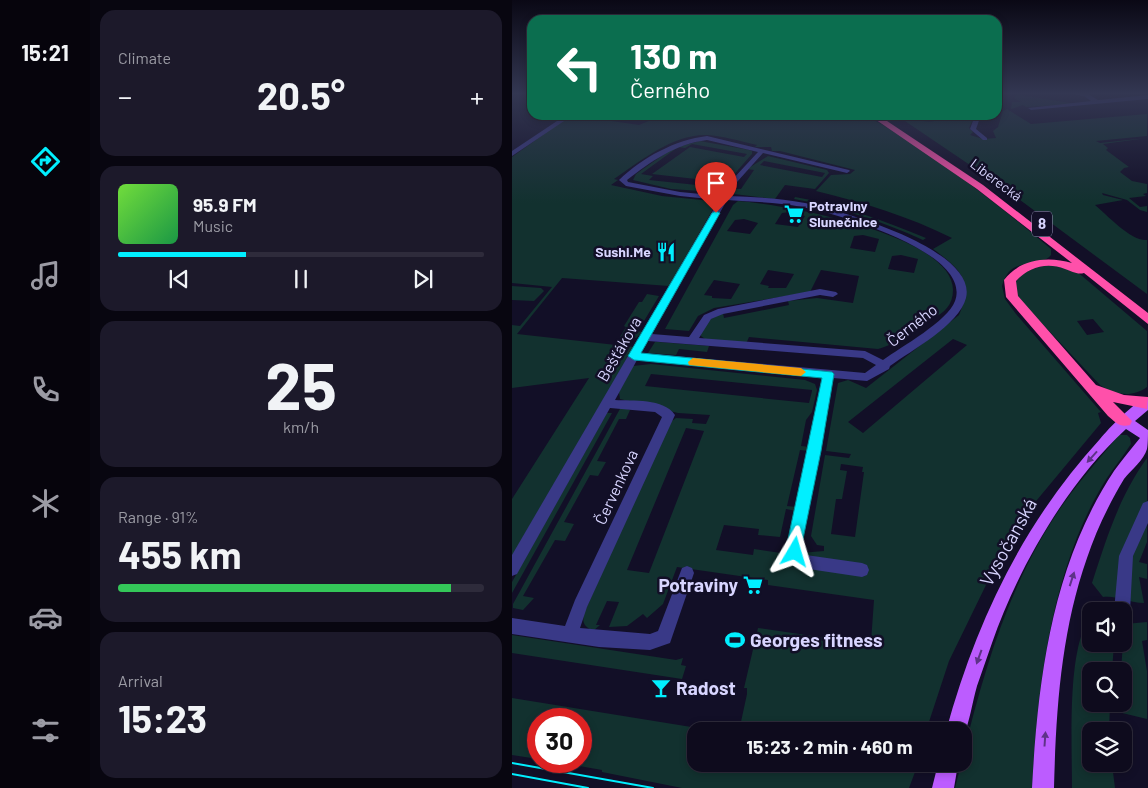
<!DOCTYPE html>
<html lang="en">
<head>
<meta charset="utf-8">
<style>
  :root { --surface:#0e0b1d; --page:#1c192a; --text:#f1f3f6; --muted:#9b9ba4; --line:#2e2b3b; --accent:#01efff }
  body { margin:0; font-family:Barlow,sans-serif; background:var(--page); color:var(--text); height:100vh; display:flex; flex-direction:column; font-size:19px; white-space:nowrap }
  * { box-sizing:border-box; margin:0 }
  p { font-size:16px; color:var(--muted) }
  .icon { flex:none; width:28px; height:28px; fill:none; stroke:currentColor; stroke-width:2; stroke-linecap:round; stroke-linejoin:round }
  .map { position:relative; flex:1; overflow:hidden }
  .sheet { display:flex; flex-direction:column; gap:10px; padding:10px; background:#080610; width:422px }
  .sheet>* { flex:none }
  .banner { position:absolute; left:15px; top:15px; width:475px; height:105px; border-radius:15px; box-shadow:0 2px 8px #0003,0 0 0 1px var(--line); background:#0b6e4f; color:#fff; overflow:hidden }
  .buttons { position:absolute; left:570px; top:602px; display:grid; gap:10px }
  .buttons a { display:grid; place-items:center; width:50px; height:50px; border-radius:10px; background:var(--surface); box-shadow:0 2px 8px #0003,0 0 0 1px var(--line); font-size:25px }
  .speed { position:absolute; left:15px; top:708px; display:flex; gap:10px; font-size:25px; font-weight:700; text-align:center }
  .speed>* { display:grid; place-content:center; width:65px; height:65px; border-radius:50%; background:var(--surface); box-shadow:0 2px 8px #0003,0 0 0 1px var(--line); line-height:1 }
  .speed .limit { border:8px solid #d22; background:#fff; color:#111 }
  .pin { position:absolute; display:grid; place-items:center; width:42px; height:42px; color:#fff; margin:-51px -21px; border-radius:50% 50% 50% 0; rotate:-45deg; box-shadow:0 0 5px #0007 }
  .pin .icon { rotate:45deg }
  .me { position:absolute; width:55px; margin:-28px; rotate:7deg; stroke-linejoin:round; filter:drop-shadow(0 0 4px #0008) }
  .turn { display:flex; align-items:center; gap:18px; height:105px; padding:0 20px; font-size:22px }
  .turn .icon { width:65px; height:65px; stroke-width:2.5 }
  .turn b { display:block; font-size:35px; line-height:42px }
  .big { font-size:38px; font-weight:700; line-height:1.1 }
  .sheet .card { flex:1; display:flex; flex-direction:column; justify-content:center; gap:8px; min-width:0; padding:0 18px; border-radius:15px; background:var(--page) }
  .sheet .dial { align-items:center; gap:0 }
  .dial b { font-size:65px; line-height:1 }
  .song { display:flex; align-items:center; gap:15px }
  .cover { width:60px; height:60px; border-radius:8px; background:linear-gradient(135deg,hsl(100 70% 55%),hsl(140 70% 35%)) }
  .played { height:5px; border-radius:2px; background:linear-gradient(90deg,var(--accent) 35%,var(--line) 35%) }
  .keys { display:flex; justify-content:space-around; direction:ltr }
  .heat { display:flex; justify-content:space-between; align-items:center; font-size:28px; direction:ltr }
  .charge { height:8px; border-radius:4px; background:linear-gradient(90deg,#34c759 91%,var(--line) 0) }
  .trip { position:absolute; left:175px; top:722px; width:285px; height:50px; border-radius:15px; background:var(--surface); box-shadow:0 2px 8px #0003,0 0 0 1px var(--line); font-weight:700; line-height:50px; text-align:center }
  main { display:flex; flex:1; min-height:0 }
  .menu { display:flex; flex-direction:column; width:90px; justify-content:space-around; align-items:center; background:#06040c; color:var(--muted) }
  .menu .icon { width:35px; height:35px }
  .menu .current { color:var(--accent) }
  .menu b { font-size:22px; color:var(--text) }
  .map>svg:first-child { display:block }
  .green { fill:#12312f; fill-rule:evenodd }
  .lines { fill:none; stroke-linecap:round; stroke-linejoin:round }
  .minor { fill:#393987; fill-rule:evenodd }
  .major { fill:#bc5cff; fill-rule:evenodd }
  .highway { fill:#ff50aa; fill-rule:evenodd }
  .tram { stroke:#01efff; stroke-width:2 }
  .oneway { fill:#5e3288 }
  .route { fill:#01efff; stroke:#019ba6 }
  .slow { fill:#f59e0b }
  .labels { text-anchor:middle; stroke-width:5; stroke-linejoin:round; paint-order:stroke }
  .far-street-label { font-size:14px; fill:#d8d5ff; stroke:#120f27 }
  .far-poi-label { font-size:14px; font-weight:bold; fill:#d8d5ff; stroke:#120f27; text-anchor:start }
  .shield { fill:#120f27; stroke:#9d9abe; stroke-width:1 }
  .shield-label { font-size:15px; font-weight:bold; fill:#d8d5ff }
  .street-label { font-size:16px; fill:#d8d5ff; stroke:#120f27 }
  .near-street-label { font-size:19px; fill:#d8d5ff; stroke:#120f27 }
  .near-poi-label { font-size:19px; font-weight:bold; fill:#d8d5ff; stroke:#120f27; text-anchor:start }
</style>
</head>
<body>
<main>
<nav class="menu">
<b>15:21</b>
<svg class="icon current" aria-label="directions" viewBox="0 0 24 24"><path d="M12 3l9 9-9 9-9-9zM9 14v-3h6M13 9l2 2-2 2"/></svg>
<svg class="icon" aria-label="music" viewBox="0 0 24 24"><path d="M9 18V5l10-2v13"/><circle cx="6" cy="18" r="3"/><circle cx="16" cy="16" r="3"/></svg>
<svg class="icon" aria-label="phone" viewBox="0 0 24 24"><path d="M5 4h4l2 5-3 2q2 4 5 5l2-3 5 2v4C11 20 4 13 5 4z"/></svg>
<svg class="icon" aria-label="climate" viewBox="0 0 24 24"><path d="M12 3v18M4 7l16 10M4 17L20 7"/></svg>
<svg class="icon" aria-label="car" viewBox="0 0 24 24"><path d="M5 17H2v-5l4-1 3-4h7l3 4 3 1v5h-3M9 17h6M6 11h13"/><circle cx="7" cy="17" r="2"/><circle cx="17" cy="17" r="2"/></svg>
<svg class="icon" aria-label="filters" viewBox="0 0 24 24"><path d="M4 7h16M4 17h16"/><circle cx="9" cy="7" r="2"/><circle cx="15" cy="17" r="2"/></svg>
</nav>
<section class="sheet">
<div class="card"><p>Climate</p>
<div class="heat"><a>−</a><b class="big">20.5°</b><a>+</a></div>
</div>
<div class="card">
<div class="song"><i class="cover"></i><div><b>95.9 FM</b><p>Music</p></div></div>
<div class="played"></div>
<div class="keys"><svg class="icon" aria-label="previous" viewBox="0 0 24 24"><path d="M18 5L8 12l10 7zM5 5v14"/></svg><svg class="icon" aria-label="pause" viewBox="0 0 24 24"><path d="M8 5v14M16 5v14"/></svg><svg class="icon" aria-label="next" viewBox="0 0 24 24"><path d="M6 5l10 7-10 7zM19 5v14"/></svg></div>
</div>
<div class="card dial"><b>25</b><p>km/h</p></div>
<div class="card"><p>Range · 91%</p><b class="big">455 km</b><div class="charge"></div></div>
<div class="card"><p>Arrival</p><b class="big">15:23</b></div>
</section>
<div class="map">
<svg width="636" height="788" viewBox="0 0 636 788">
  <rect width="100%" height="100%" fill="#120f27"/>
  <g class="green">
    <polygon points="505,93 509,93 508,95 565,104 514,107 511,105 499,109 500,102 509,102 502,98"/>
    <path d="M 495,109 L 519,124 L 635,114 L 635,136 L 584,141 L 588,143 L 635,138 L 591,144 L 596,148 L 594,150 L 617,167 L 612,168 L 608,172 L 620,181 L 635,184 L 635,193 L 631,194 L 634,196 L 617,198 L 628,207 L 635,206 L 635,212 L 628,210 L 615,200 L 590,193 L 591,195 L 611,200 L 583,205 C 595,215 620,242 635,240 L 635,294 L 489,186 L 384,115 C 396,115 400,119 411,121 C 423,123 436,118 447,116 L 446,115 L 463,115 L 457,128 L 461,132 L 458,135 L 471,139 L 484,138 L 481,131 L 486,127 L 491,111 Z"/>
    <path d="M 59,115 L 127,125 L 151,115 L 353,115 C 419,152 481,200 539,249 L 539,255 C 524,272 499,253 490,286 L 493,299 L 504,314 L 589,412 L 586,413 L 589,423 L 515,512 L 491,550 L 437,661 L 414,731 L 227,731 L 235,694 L 235,688 L 232,688 L 246,628 L 349,643 L 349,641 L 359,642 L 362,600 L 256,585 L 256,580 L 165,567 L 151,604 L 135,618 L 131,614 L 115,626 L 97,627 L 107,602 L 95,601 L 84,625 L 88,625 L 81,631 C 72,626 70,623 72,613 L 157,423 L 164,418 L 181,419 L 180,423 L 194,424 L 198,415 L 166,413 L 108,399 L 107,392 L 121,366 L 139,364 L 293,380 L 303,384 L 305,390 L 300,412 L 294,420 L 289,446 L 298,447 L 297,451 L 288,450 L 275,506 L 285,507 L 284,511 L 274,509 L 268,537 L 246,535 L 247,529 L 212,525 L 204,550 L 241,555 L 242,549 L 276,554 L 312,551 L 312,546 L 305,545 L 299,536 L 313,455 L 337,458 L 339,454 L 314,451 L 326,383 L 336,380 L 354,388 L 447,315 C 462,280 448,269 421,249 L 440,238 C 396,216 352,203 304,191 L 319,175 L 338,174 L 343,170 L 268,151 L 260,151 L 259,147 L 243,147 L 245,145 C 228,141 211,136 195,135 C 161,134 130,160 102,179 L 106,180 L 99,185 L 150,196 L 190,200 L 204,204 L 157,286 L 50,278 L 5,334 L 122,347 L 0,556 L 0,499 L 77,378 L 0,388 L 0,325 L 8,326 L 40,287 L 0,283 L 0,157 ZM 441,339 L 455,345 L 351,433 L 336,422 ZM 139,374 L 300,390 L 300,391 L 297,403 L 133,386 ZM 174,428 L 192,431 L 137,573 L 115,570 ZM 329,464 L 351,467 L 350,472 L 352,472 L 343,537 L 319,534 L 324,499 L 330,499 L 335,471 L 328,470 Z"/>
    <path d="M 188,141 L 237,150 L 240,151 L 240,154 C 232,162 210,191 203,192 L 159,189 L 121,180 L 124,174 L 161,148 ZM 180,144 L 235,154 L 232,157 L 178,147 L 140,174 L 210,182 L 204,187 L 137,180 L 141,176 L 129,174 L 166,147 L 173,148 Z"/>
    <path d="M 256,156 L 315,170 L 317,173 L 303,189 L 273,185 L 263,199 L 222,194 L 221,189 L 229,189 L 242,170 L 235,169 ZM 252,161 L 313,173 L 310,177 L 248,165 Z"/>
    <path d="M 283,197 C 329,205 371,220 414,238 L 411,240 C 369,221 327,207 282,199 Z"/>
    <path d="M 226,201 C 269,204 441,234 441,290 C 441,305 432,313 421,318 C 401,328 389,343 366,349 L 237,337 L 234,344 L 193,339 L 189,336 C 188,323 200,318 211,313 L 212,318 L 277,305 L 276,301 L 305,298 L 341,303 L 347,276 L 309,270 L 298,292 L 202,308 L 186,316 L 177,331 L 153,329 L 221,205 ZM 278,212 L 293,216 L 286,227 L 263,224 L 270,213 ZM 232,219 L 246,223 L 238,234 L 215,231 L 223,220 ZM 351,235 L 367,239 L 363,252 L 338,248 L 342,236 ZM 389,255 L 406,259 L 402,273 L 376,269 L 380,256 ZM 256,270 L 282,274 L 274,288 L 256,288 L 257,286 L 248,284 ZM 202,280 L 228,284 L 219,299 L 200,298 L 200,296 L 192,295 Z"/>
    <path d="M 544,264 L 563,270 L 635,331 L 635,387 C 620,398 603,395 588,385 L 507,299 L 501,288 C 508,269 526,267 544,264 ZM 581,319 L 592,332 L 575,335 L 565,321 Z"/>
    <polygon points="0,286 29,288 32,291 22,301 0,300"/>
    <polygon points="135,294 147,296 126,331 131,332 124,338 108,337 114,327 112,326 127,302 130,302"/>
    <polygon points="143,342 147,342 197,346 195,352 167,349 164,355 136,353"/>
    <polygon points="109,407 118,410 114,419 107,419 85,461 94,462 86,476 78,475 52,522 62,524 53,541 43,540 11,596 22,598 11,610 1,608 1,604"/>
    <polygon points="95,413 100,413 0,593 0,582"/>
    <path d="M 607,435 L 615,435 L 618,438 L 619,444 C 612,455 603,466 595,478 C 540,564 525,688 520,788 L 443,788 L 449,764 L 451,764 L 451,755 C 473,666 499,578 552,503 C 569,479 589,457 607,435 Z"/>
    <path d="M 635,458 L 635,542 L 627,562 L 635,564 L 635,579 L 627,577 L 632,603 C 617,603 604,595 591,597 L 580,583 C 595,537 607,497 635,458 Z"/>
    <polygon points="635,622 635,640 630,641 635,671 635,719 606,712 607,704 611,704 611,671 609,671 612,628 613,624"/>
    <path d="M 571,631 L 579,631 L 579,644 L 602,644 L 600,671 L 579,671 L 579,704 L 598,704 L 597,731 L 579,731 L 579,764 L 600,764 L 603,788 L 560,788 C 560,746 556,669 571,631 Z"/>
    <polygon points="0,635 164,660 171,658 169,665 174,666 170,679 0,653"/>
    <polygon points="0,698 204,731 184,731 184,764 406,764 397,788 170,788 90,772 90,770 39,761 69,761 69,719 26,719 26,759 0,755"/>
  </g>
  <g class="lines">
    <g class="minor">
      <polygon points="555,93 577,93 576,94 586,100 636,95 636,99 519,110 516,108 579,101 572,96"/>
      <polygon points="54,115 61,115 0,156 0,151"/>
      <polygon points="463,115 469,115 464,129 475,138 475,140 471,140 458,129"/>
      <path d="M 195,136 L 337,170 L 338,171 L 335,173 L 251,153 L 225,182 L 217,196 C 242,197 268,198 293,203 C 327,210 466,249 454,298 C 447,325 400,350 378,366 L 377,369 L 355,381 L 321,378 L 309,451 L 289,544 L 290,549 L 294,555 L 350,563 L 355,565 L 357,570 L 355,575 L 350,577 L 290,568 C 280,564 276,554 275,544 L 297,451 L 310,377 L 125,360 L 103,400 C 120,401 152,398 163,415 L 75,607 L 68,628 L 138,634 L 146,631 L 170,568 L 175,566 L 180,568 L 182,573 L 158,643 L 138,650 L 87,647 L 0,634 L 0,618 L 53,626 L 63,600 L 150,417 L 143,412 L 98,408 L 5,574 L 0,576 L 0,555 L 207,200 L 168,196 L 114,186 L 107,180 C 131,157 163,140 195,136 ZM 195,140 L 246,152 L 220,180 L 210,196 L 168,192 L 116,182 L 115,180 C 140,161 163,144 195,140 ZM 215,200 C 240,202 265,202 290,207 C 323,213 461,252 443,301 C 436,321 389,347 371,360 L 353,351 L 187,338 L 199,319 L 211,314 L 308,295 L 321,297 L 326,294 L 324,292 L 308,289 L 206,309 L 192,315 L 177,337 L 140,334 ZM 136,341 L 351,358 L 364,365 L 353,373 L 129,353 Z"/>
      <polygon points="636,501 636,523 621,556 618,611 615,616 611,618 611,611 602,611 607,556 631,503"/>
    </g>
    <g class="major">
      <path d="M 636,397 L 636,410 L 623,421 L 636,430 C 636,435 636,444 635,449 C 632,460 619,470 612,479 C 597,504 584,531 575,558 C 549,632 544,710 542,788 L 520,788 C 526,678 540,565 602,471 C 610,460 619,449 628,438 L 614,429 C 555,483 506,568 480,643 C 475,657 470,672 465,686 C 460,703 458,721 451,737 L 451,731 L 434,731 C 464,622 511,523 588,439 C 597,428 623,401 636,397 Z"/>
      <polygon points="426,764 446,764 442,788 420,788"/>
    </g>
    <path class="highway" d="M 357,115 L 366,115 L 471,185 L 636,313 L 636,324 L 572,273 C 565,275 560,271 553,269 C 535,262 517,267 504,281 L 506,296 L 584,385 L 612,395 L 636,397 L 635,409 L 601,402 L 620,421 L 618,425 C 608,428 603,422 596,416 L 494,297 L 492,280 C 508,259 535,256 560,263 L 465,189 Z"/>
    <g class="tram">
      <polyline points="0,763 141,788"/>
      <polyline points="0,774 76,788"/>
    </g>
  </g>
  <defs><path id="oneway-solid" d="M-6-.8H1V-3.2L6.5 0L1 3.2V.8H-6Z" transform="scale(1.25)"/></defs>
  <g class="oneway">
    <use href="#oneway-solid" transform="translate(580 457) rotate(132)"/>
    <use href="#oneway-solid" transform="translate(560 579) rotate(-72)"/>
    <use href="#oneway-solid" transform="translate(467 657) rotate(110)"/>
    <use href="#oneway-solid" transform="translate(533 739) rotate(-86)"/>
  </g>
  <linearGradient id="sky" x2="0" y2="1"><stop stop-color="#0a0815"/><stop offset="0.46" stop-color="#333752"/><stop offset="1" stop-color="#333752" stop-opacity="0"/></linearGradient>
  <rect width="636" height="203" fill="url(#sky)"/>
  <polygon class="route" points="204,211 208,213 129,353 320,372 322,374 309,451 290,544 288,557 283,559 278,557 275,544 310,378 122,360 116,356 200,213"/>
  <polygon class="slow" points="181,358 289,368 294,372 289,376 177,365 176,362"/>
  <defs>
    <symbol id="supermarket-bare" viewBox="-9 -9 18 18"><path d="M-6-5.5h2.5l.6 2H6L4.5 2H-2.5L-4.4-4H-6ZM-1.5 3.2a1.3 1.3 0 1 0 .1 0ZM3 3.2a1.3 1.3 0 1 0 .1 0Z" fill="#01efff" stroke="#120f27" stroke-width="2.5" paint-order="stroke"/></symbol>
    <symbol id="restaurant-bare" viewBox="-9 -9 18 18"><path d="M-5-6h1v4h1v-4h1v4h1v-4h1v5L-1.5 .5V6h-2V.5L-5-1ZM5-6V6H3V1.5H1.5Q1.5-4 5-6Z" fill="#01efff" stroke="#120f27" stroke-width="2.5" paint-order="stroke"/></symbol>
    <symbol id="stadium-bare" viewBox="-9 -9 18 18"><path d="M0-5a6.5 5 0 1 0 0 10a6.5 5 0 1 0 0-10ZM-3.5-1.8h7v3.6h-7Z" fill="#01efff" stroke="#120f27" stroke-width="2.5" paint-order="stroke"/></symbol>
    <symbol id="bar-bare" viewBox="-9 -9 18 18"><path d="M-6-5H6L.8 .8V4.5H3.5V6h-7V4.5H-.8V.8Z" fill="#01efff" stroke="#120f27" stroke-width="2.5" paint-order="stroke"/></symbol>
  </defs>
  <g fill-rule="evenodd">
    <use href="#supermarket-bare" x="268" y="200" width="28" height="28"/>
    <use href="#restaurant-bare" x="140" y="238" width="28" height="28"/>
    <use href="#supermarket-bare" x="227" y="571" width="28" height="28"/>
    <use href="#stadium-bare" x="209" y="626" width="28" height="28"/>
    <use href="#bar-bare" x="135" y="674" width="28" height="28"/>
  </g>
  <g class="labels">
    <g class="far-street-label">
      <text transform="translate(484 180) rotate(37)" y="5">Liberecká</text>
    </g>
    <g class="far-poi-label">
      <text x="297" y="211">Potraviny<tspan x="297" dy="16">Slunečnice</tspan></text>
      <text x="139" y="257" text-anchor="end">Sushi.Me</text>
    </g>
    <rect class="shield" x="520" y="211.5" width="20" height="25" rx="4"/>
    <g class="shield-label">
      <text x="530" y="229">8</text>
    </g>
    <g class="street-label">
      <text transform="translate(400 325) rotate(-38)" y="6">Černého</text>
      <text transform="translate(107 349) rotate(-60)" y="6">Bešťákova</text>
      <text transform="translate(104 487) rotate(-65)" y="6">Červenkova</text>
    </g>
    <g class="near-street-label">
      <text transform="translate(496 542) rotate(-61)" y="7">Vysočanská</text>
    </g>
    <g class="near-poi-label">
      <text x="226" y="592" text-anchor="end">Potraviny</text>
      <text x="238" y="647">Georges fitness</text>
      <text x="164" y="695">Radost</text>
    </g>
  </g>
</svg>
<div class="buttons">
<a><svg class="icon" aria-label="sound" viewBox="0 0 24 24"><path d="M4 9h4l5-4v14l-5-4H4zM17 9q2 3 0 6"/></svg></a>
<a><svg class="icon" aria-label="search" viewBox="0 0 24 24"><circle cx="10" cy="10" r="6"/><path d="M15 15l6 6"/></svg></a>
<a><svg class="icon" aria-label="layers" viewBox="0 0 24 24"><path d="M12 4l9 5-9 5-9-5zM3 14l9 5 9-5"/></svg></a>
</div>
<div class="speed"><div class="limit">30</div></div>
<div class="pin" style="left:204px;top:213px;background:#d93025"><svg class="icon" aria-label="arrive" viewBox="0 0 24 24"><path d="M6 21V4h12l-3 4 3 4H6"/></svg></div>
<svg class="me" style="left:283px;top:552px" viewBox="-20 -20 40 40"><path d="M0-17L14 15 0 8-14 15z" fill="#01efff" stroke="#fff" stroke-width="4"/></svg>
<div class="trip">15:23 · 2 min · 460 m</div>
<div class="banner">
<div class="turn"><svg class="icon" aria-label="left" viewBox="0 0 24 24"><path d="M17 20v-9H6M10 6l-5 5 5 5"/></svg><div><b>130 m</b>Černého</div></div>
</div>
</div>
</main>
</body>
</html>
